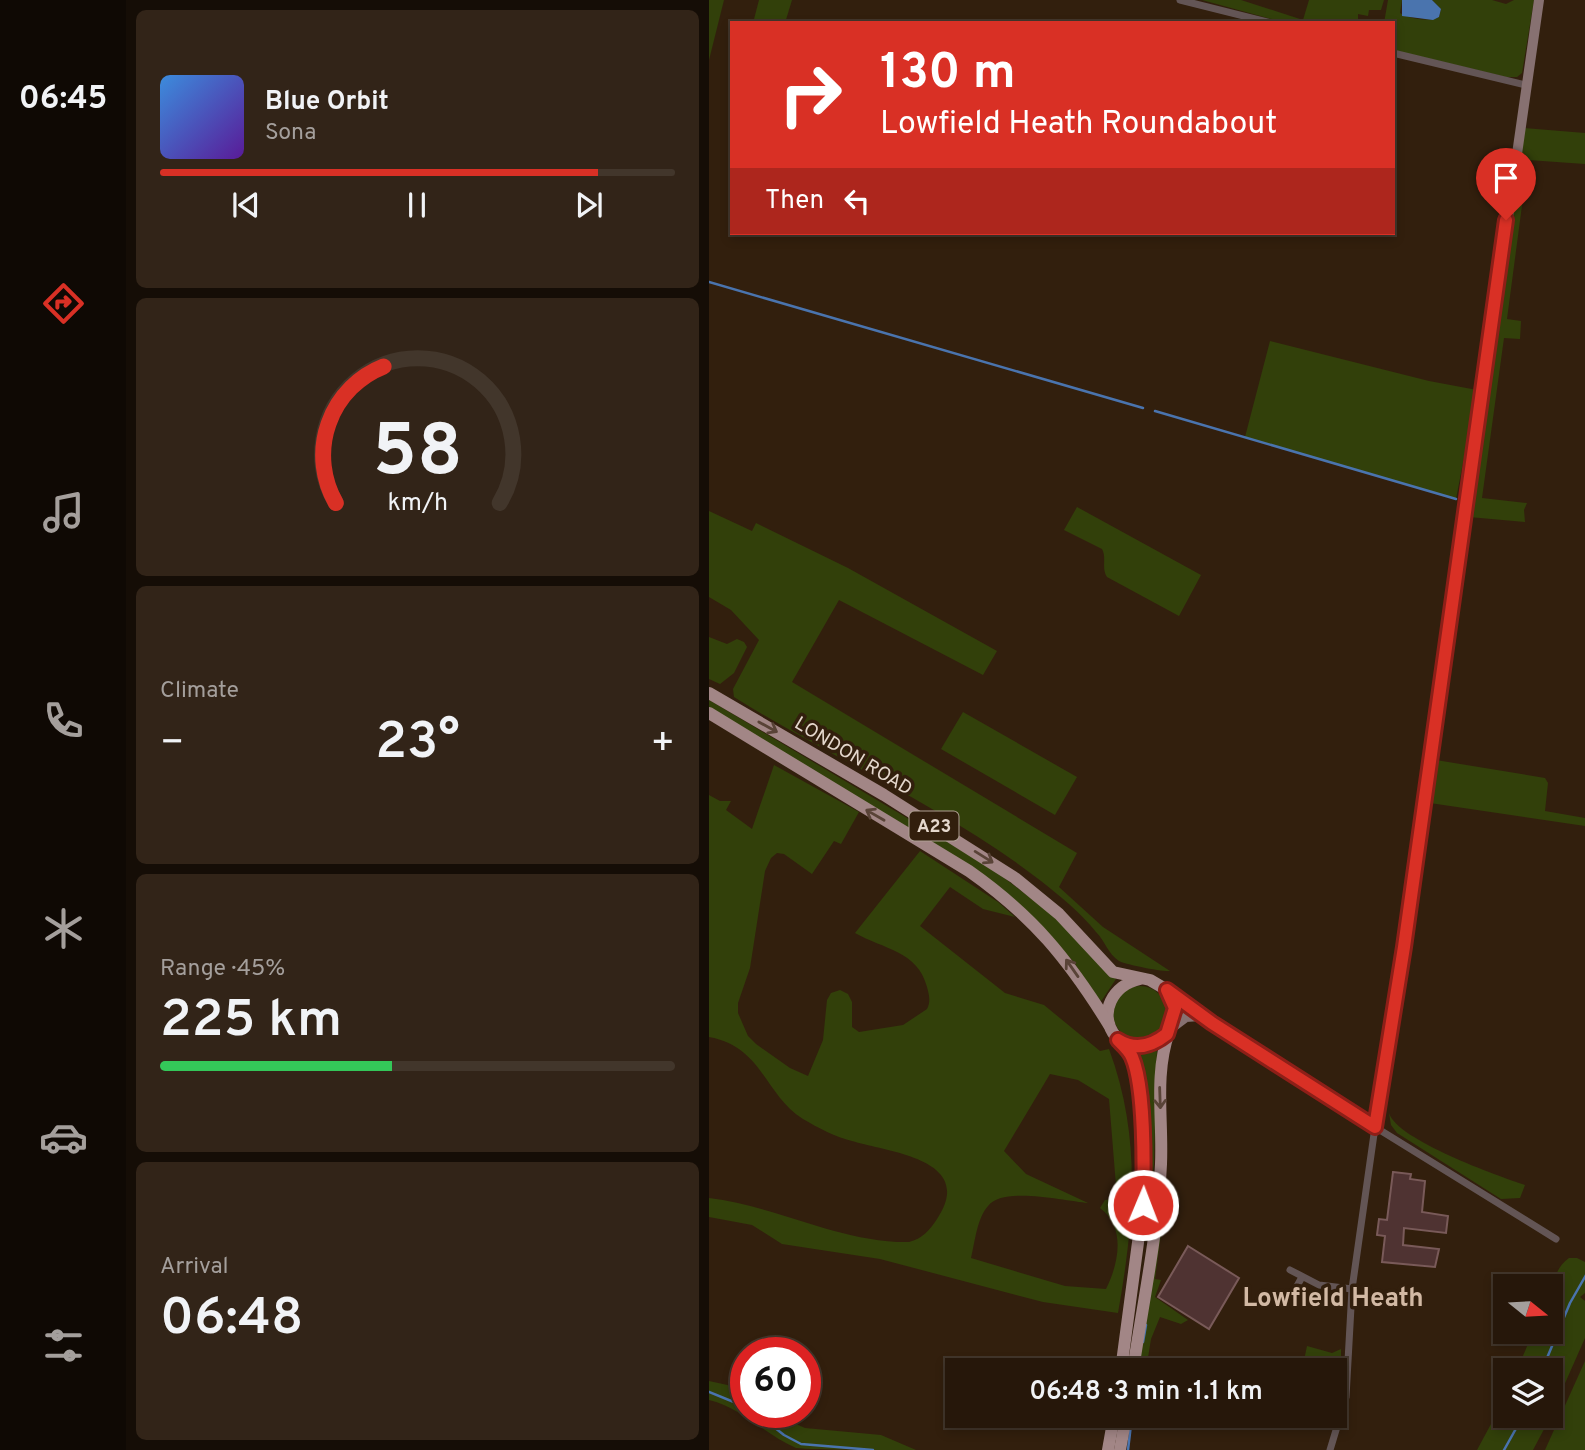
<!DOCTYPE html>
<html lang="en">
<head>
<meta charset="utf-8">
<style>
  :root { --surface:#26170a; --page:#322418; --text:#f1f3f6; --muted:#a49f9c; --line:#42362b; --accent:#d93025 }
  body { margin:0; font-family:Overpass,sans-serif; background:var(--page); color:var(--text); height:100vh; display:flex; flex-direction:column; font-size:26px; white-space:nowrap }
  * { box-sizing:border-box; margin:0 }
  p { font-size:23px; color:var(--muted) }
  .icon { flex:none; width:38px; height:38px; fill:none; stroke:currentColor; stroke-width:2; stroke-linecap:round; stroke-linejoin:round }
  .map { position:relative; flex:1; overflow:hidden }
  .side { display:flex; flex-direction:column; gap:10px; padding:10px; background:#150d06; width:583px }
  .side>* { flex:none }
  .hud { position:absolute; left:21px; top:21px; width:665px; height:214px; border-radius:0px; box-shadow:0 4px 10px #0003,0 0 0 2px var(--line); background:#d93025; color:#fff; overflow:hidden }
  .needle { width:46px; rotate:108deg }
  .fabs { position:absolute; left:784px; top:1274px; display:grid; gap:14px }
  .fabs a { display:grid; place-items:center; width:70px; height:70px; border-radius:0px; background:var(--surface); box-shadow:0 4px 10px #0003,0 0 0 2px var(--line); font-size:35px }
  .speed { position:absolute; left:21px; top:1337px; display:flex; gap:14px; font-size:35px; font-weight:700; text-align:center }
  .speed>* { display:grid; place-content:center; width:91px; height:91px; border-radius:50%; background:var(--surface); box-shadow:0 4px 10px #0003,0 0 0 2px var(--line); line-height:1 }
  .speed .limit { border:10px solid #d22; background:#fff; color:#111 }
  .pin { position:absolute; display:grid; place-items:center; width:60px; height:60px; color:#fff; margin:-72px -30px; border-radius:50% 50% 50% 0; rotate:-45deg; box-shadow:0 0 7px #0007 }
  .pin .icon { rotate:45deg }
  .me { position:absolute; width:77px; margin:-38px; rotate:1deg; stroke-linejoin:round; filter:drop-shadow(0 0 5px #0008) }
  .turn { display:flex; align-items:center; gap:24px; height:147px; padding:0 35px; font-size:32px }
  .turn .icon { width:91px; height:91px; stroke-width:2.5 }
  .turn b { display:block; font-size:49px; line-height:60px }
  .then { display:flex; align-items:center; height:66px; padding:0 35px; background:#0003; gap:14px; font-size:26px }
  .big { font-size:52px; font-weight:600; line-height:1.1 }
  .side .tile { flex:1; display:flex; flex-direction:column; justify-content:center; gap:10px; min-width:0; padding:0 24px; border-radius:10px; background:var(--page) }
  .side .dial { align-items:center; gap:0 }
  .dial svg { height:182px; overflow:visible; fill:none; stroke:var(--line); stroke-width:7; stroke-linecap:round; text-anchor:middle }
  .dial text { fill:var(--text); stroke:none }
  .song { display:flex; align-items:center; gap:21px }
  .cover { width:84px; height:84px; border-radius:10px; background:linear-gradient(135deg,hsl(210 70% 55%),hsl(270 70% 35%)) }
  .played { height:7px; border-radius:4px; background:linear-gradient(90deg,var(--accent) 85%,var(--line) 85%) }
  .keys { display:flex; justify-content:space-around; direction:ltr }
  .heat { display:flex; justify-content:space-between; align-items:center; font-size:38px; direction:ltr }
  .charge { height:10px; border-radius:5px; background:linear-gradient(90deg,#34c759 45%,var(--line) 0) }
  .trip { position:absolute; left:236px; top:1358px; width:402px; height:70px; border-radius:0px; background:var(--surface); box-shadow:0 4px 10px #0003,0 0 0 2px var(--line); font-weight:600; line-height:70px; text-align:center }
  main { display:flex; flex:1; min-height:0 }
  .menu { display:flex; flex-direction:column; width:126px; justify-content:space-around; align-items:center; background:#0f0904; color:var(--muted) }
  .menu .icon { width:49px; height:49px }
  .menu .selected { color:var(--accent) }
  .menu b { font-size:32px; color:var(--text) }
  .map>svg:first-child { display:block }
  .green { fill:#32400a; fill-rule:evenodd }
  .water { fill:#4a74ae }
  .lines { fill:none; stroke-linecap:round; stroke-linejoin:round }
  .stream { stroke:#4a74ae; stroke-width:2.5 }
  .building { fill:#4f3332; stroke:#795a59; stroke-width:2 }
  .street { stroke:#635555; stroke-width:7 }
  .secondary { stroke:#877171; stroke-width:10 }
  .primary { stroke:#a28686; stroke-width:12 }
  .oneway { stroke:#594337 }
  .route-casing { stroke:#8d1f18; stroke-width:18 }
  .route { stroke:#d93025; stroke-width:12 }
  .labels { text-anchor:middle; stroke-width:7; stroke-linejoin:round; paint-order:stroke }
  .shield { fill:#321f0d; stroke:#afa093; stroke-width:2 }
  .shield-label { font-size:18px; font-weight:bold; fill:#e5d8cd }
  .street-label { font-size:19px; fill:#e5d8cd; stroke:#321f0d }
  .district-label { font-size:26px; font-weight:bold; fill:#d2b9a4; stroke:#321f0d }
</style>
</head>
<body>
<main>
<nav class="menu">
<b>06:45</b>
<svg class="icon selected" aria-label="directions" viewBox="0 0 24 24"><path d="M12 3l9 9-9 9-9-9zM9 14v-3h6M13 9l2 2-2 2"/></svg>
<svg class="icon" aria-label="music" viewBox="0 0 24 24"><path d="M9 18V5l10-2v13"/><circle cx="6" cy="18" r="3"/><circle cx="16" cy="16" r="3"/></svg>
<svg class="icon" aria-label="phone" viewBox="0 0 24 24"><path d="M5 4h4l2 5-3 2q2 4 5 5l2-3 5 2v4C11 20 4 13 5 4z"/></svg>
<svg class="icon" aria-label="climate" viewBox="0 0 24 24"><path d="M12 3v18M4 7l16 10M4 17L20 7"/></svg>
<svg class="icon" aria-label="car" viewBox="0 0 24 24"><path d="M5 17H2v-5l4-1 3-4h7l3 4 3 1v5h-3M9 17h6M6 11h13"/><circle cx="7" cy="17" r="2"/><circle cx="17" cy="17" r="2"/></svg>
<svg class="icon" aria-label="filters" viewBox="0 0 24 24"><path d="M4 7h16M4 17h16"/><circle cx="9" cy="7" r="2"/><circle cx="15" cy="17" r="2"/></svg>
</nav>
<section class="side">
<div class="tile">
<div class="song"><i class="cover"></i><div><b>Blue Orbit</b><p>Sona</p></div></div>
<div class="played"></div>
<div class="keys"><svg class="icon" aria-label="previous" viewBox="0 0 24 24"><path d="M18 5L8 12l10 7zM5 5v14"/></svg><svg class="icon" aria-label="pause" viewBox="0 0 24 24"><path d="M8 5v14M16 5v14"/></svg><svg class="icon" aria-label="next" viewBox="0 0 24 24"><path d="M6 5l10 7-10 7zM19 5v14"/></svg></div>
</div>
<div class="tile dial"><svg viewBox="0 0 100 80">
<path d="M14 69A42 42 0 1 1 86 69"/>
<path d="M14 69A42 42 0 0 1 35 9" stroke="#d93025"/>
<text x="50" y="56" font-size="32" font-weight="700">58</text>
<text x="50" y="72" font-size="11">km/h</text>
</svg></div>
<div class="tile"><p>Climate</p>
<div class="heat"><a>−</a><b class="big">23°</b><a>+</a></div>
</div>
<div class="tile"><p>Range · 45%</p><b class="big">225 km</b><div class="charge"></div></div>
<div class="tile"><p>Arrival</p><b class="big">06:48</b></div>
</section>
<div class="map">
<svg width="877" height="1450" viewBox="0 0 877 1450">
  <rect width="100%" height="100%" fill="#321f0d"/>
  <g class="green">
    <polygon points="0,0 15,0 0,60"/>
    <polygon points="50,0 83,0 76,23 44,23"/>
    <polygon points="493,0 532,0 594,20 600,0 675,0 672,10 660,10 659,16 649,14 649,23 577,23"/>
    <path d="M 679,0 L 693,0 L 691,13 C 701,19 720,22 730,17 L 732,9 L 723,0 L 783,0 L 797,4 L 805,0 L 825,0 L 813,73 L 808,77 L 797,77 L 684,50 L 684,23 L 675,23 Z"/>
    <polygon points="815,128 876,133 876,164 819,160 798,319 812,321 811,339 795,338 773,498 818,503 815,510 816,522 760,517"/>
    <polygon points="561,341 720,381 768,390 747,499 536,437"/>
    <path d="M 368,507 L 492,575 L 470,616 L 398,577 C 392,568 398,558 393,549 L 355,530 Z"/>
    <path d="M 0,511 L 43,531 L 47,523 L 139,568 L 288,651 L 274,675 L 130,600 L 83,682 L 368,853 L 350,887 L 394,927 L 461,971 C 454,972 414,964 410,961 C 399,954 396,941 387,932 C 372,913 351,896 332,881 C 238,808 126,760 25,697 L 24,689 L 50,640 L 22,610 L 0,597 Z"/>
    <polygon points="0,637 18,644 28,639 35,642 38,647 25,673 11,684 0,679"/>
    <polygon points="0,700 282,868 340,912 407,979 393,1000 391,1001 364,961 324,917 0,709"/>
    <polygon points="254,712 368,777 346,815 232,749"/>
    <polygon points="727,760 836,778 839,783 836,811 876,818 876,826 721,803"/>
    <path d="M 65,765 L 150,812 L 132,844 L 125,841 L 103,874 L 75,854 L 68,853 L 62,858 L 56,871 L 41,968 L 29,1003 L 29,1013 L 39,1036 L 47,1044 L 81,1068 L 99,1076 L 114,1040 L 118,1000 L 122,993 L 131,990 L 139,994 L 143,1002 L 143,1027 L 150,1032 L 194,1025 L 218,1009 C 222,1001 220,995 218,987 C 209,951 174,949 146,933 L 211,851 L 289,902 L 306,917 L 274,909 L 241,887 L 211,926 L 296,993 L 335,1005 L 391,1051 L 400,1049 C 433,1138 425,1222 409,1313 L 334,1302 L 171,1259 L 73,1244 L 43,1225 L 0,1217 L 0,1198 C 68,1206 131,1243 200,1242 C 213,1239 221,1230 228,1219 C 268,1159 179,1152 143,1141 C 127,1137 109,1128 94,1119 C 55,1094 54,1047 0,1037 L 0,795 L 11,801 L 22,801 L 17,810 L 43,829 ZM 341,1074 L 369,1080 L 400,1099 L 408,1198 L 396,1200 L 391,1208 C 417,1227 410,1263 397,1289 L 356,1286 L 262,1258 C 266,1242 268,1218 279,1206 C 294,1186 356,1201 379,1203 L 317,1174 L 295,1151 Z"/>
    <circle cx="431" cy="1013" r="27"/>
    <polygon points="448,1048 445,1164 436,1233 427,1053"/>
    <path d="M 680,1113 C 688,1140 789,1176 816,1185 L 811,1198 L 792,1199 L 688,1133 L 682,1125 Z"/>
    <polygon points="453,1190 459,1191 462,1205 456,1205 446,1279 452,1280 446,1297 479,1320 472,1324 451,1317 442,1339 437,1370 429,1370"/>
    <path d="M 860,1258 L 868,1258 L 876,1262 L 876,1293 L 871,1297 L 876,1301 L 876,1338 L 842,1415 L 842,1370 L 808,1370 L 824,1332 L 842,1332 C 842,1309 838,1273 860,1258 Z"/>
    <polygon points="598,1346 623,1353 632,1349 632,1379 627,1409 626,1370 593,1370"/>
    <polygon points="876,1361 876,1450 836,1450"/>
    <path d="M 0,1381 L 37,1389 L 37,1412 L 68,1412 L 78,1420 L 96,1428 L 172,1435 L 207,1450 C 182,1450 105,1450 87,1448 C 57,1435 31,1407 0,1400 Z"/>
    <polygon points="796,1398 796,1416 842,1416 824,1450 768,1450"/>
  </g>
  <polygon class="water" points="693,0 723,0 732,9 730,17 724,20 693,16"/>
  <g class="lines">
    <g class="stream">
      <polyline points="0,282 434,408"/>
      <polyline points="446,411 747,499"/>
      <polyline points="434,1342 437,1325"/>
      <polyline points="833,1370 861,1303 877,1275"/>
      <polyline points="0,1392 37,1407"/>
      <polyline points="46,1412 75,1435 92,1444 164,1450"/>
      <polyline points="419,1450 423,1416"/>
      <polyline points="795,1450 814,1416"/>
    </g>
  </g>
  <g class="building">
    <polygon points="684,1172 702,1174 701,1179 716,1181 713,1212 739,1216 737,1233 695,1228 694,1245 730,1249 726,1267 673,1262 676,1236 668,1235 670,1219 678,1220"/>
    <polygon points="479,1246 530,1278 500,1329 449,1297"/>
  </g>
  <g class="lines">
    <g class="street">
      <polyline points="471,0 563,23"/>
      <polyline points="684,53 817,85"/>
      <polyline points="581,1270 610,1285 643,1289"/>
      <polyline points="583,1295 593,1277"/>
      <polyline points="621,1450 637,1397 643,1289 666,1127 847,1239"/>
    </g>
    <g class="secondary">
      <polyline points="458,990 497,1019 666,1127 676,1078 830,0"/>
      <polyline points="461,1029 477,1017 491,1016"/>
    </g>
    <g class="primary">
      <path d="M 0,693 L 175,795 L 306,878 L 350,914 L 404,972 L 441,980 L 458,990 L 466,1008 L 461,1029 C 449,1048 423,1052 407,1037 C 388,1013 404,985 431,979"/>
      <path d="M 0,713 L 260,871 C 324,916 359,959 400,1025"/>
      <polyline points="412,1370 434,1205 433,1138 428,1076 423,1057 413,1044"/>
      <path d="M 424,1370 C 434,1302 449,1233 452,1164 C 454,1119 445,1075 460,1032"/>
      <polyline points="399,1450 405,1416"/>
      <polyline points="411,1450 417,1416"/>
    </g>
  </g>
  <defs><path id="oneway-shaft" d="M-6 0H5M1.5-3L5.5 0L1.5 3" fill="none" stroke-width="1.6" stroke-linecap="round" stroke-linejoin="round" transform="scale(1.75)"/></defs>
  <g class="oneway">
    <use href="#oneway-shaft" transform="translate(59 727) rotate(29)"/>
    <use href="#oneway-shaft" transform="translate(166 815) rotate(-150)"/>
    <use href="#oneway-shaft" transform="translate(275 857) rotate(32)"/>
    <use href="#oneway-shaft" transform="translate(363 968) rotate(-125)"/>
    <use href="#oneway-shaft" transform="translate(451 1098) rotate(88)"/>
  </g>
  <g class="lines">
    <defs>
      <path id="route" d="M 434,1205 C 435,1170 436,1087 423,1057 C 420,1050 414,1045 409,1040 C 426,1051 443,1046 458,1034 L 466,1008 L 458,990 L 503,1023 L 666,1127 L 695,947 L 797,220"/>
    </defs>
    <use href="#route" class="route-casing"/>
    <use href="#route" class="route"/>
  </g>
  <g class="labels">
    <rect class="shield" x="200.5" y="811.5" width="49" height="29" rx="5"/>
    <g class="shield-label">
      <text x="225" y="832">A23</text>
    </g>
    <g class="street-label">
      <text transform="translate(145 755) rotate(31)" y="7">LONDON ROAD</text>
    </g>
    <g class="district-label">
      <text x="624" y="1306">Lowfield Heath</text>
    </g>
  </g>
</svg>
<div class="fabs">
<a><svg class="needle" viewBox="-14 -14 28 28"><path d="M0-13l5 13h-10z" fill="#e53935"/><path d="M0 13l5-13h-10z" fill="#a49f9c"/></svg></a>
<a><svg class="icon" aria-label="layers" viewBox="0 0 24 24"><path d="M12 4l9 5-9 5-9-5zM3 14l9 5 9-5"/></svg></a>
</div>
<div class="speed"><div class="limit">60</div></div>
<div class="pin" style="left:797px;top:220px;background:#d93025"><svg class="icon" aria-label="arrive" viewBox="0 0 24 24"><path d="M6 21V4h12l-3 4 3 4H6"/></svg></div>
<svg class="me" style="left:434px;top:1205px" viewBox="-20 -20 40 40"><circle r="17" fill="#d93025" stroke="#fff" stroke-width="3"/><path d="M0-11L8 9 0 5-8 9z" fill="#fff"/></svg>
<div class="trip">06:48 · 3 min · 1.1 km</div>
<div class="hud">
<div class="turn"><svg class="icon" aria-label="right" viewBox="0 0 24 24"><path d="M7 20v-9h11M14 6l5 5-5 5"/></svg><div><b>130 m</b>Lowfield Heath Roundabout</div></div>
<div class="then">Then<svg class="icon" aria-label="left" viewBox="0 0 24 24"><path d="M17 20v-9H6M10 6l-5 5 5 5"/></svg></div>
</div>
</div>
</main>
</body>
</html>
